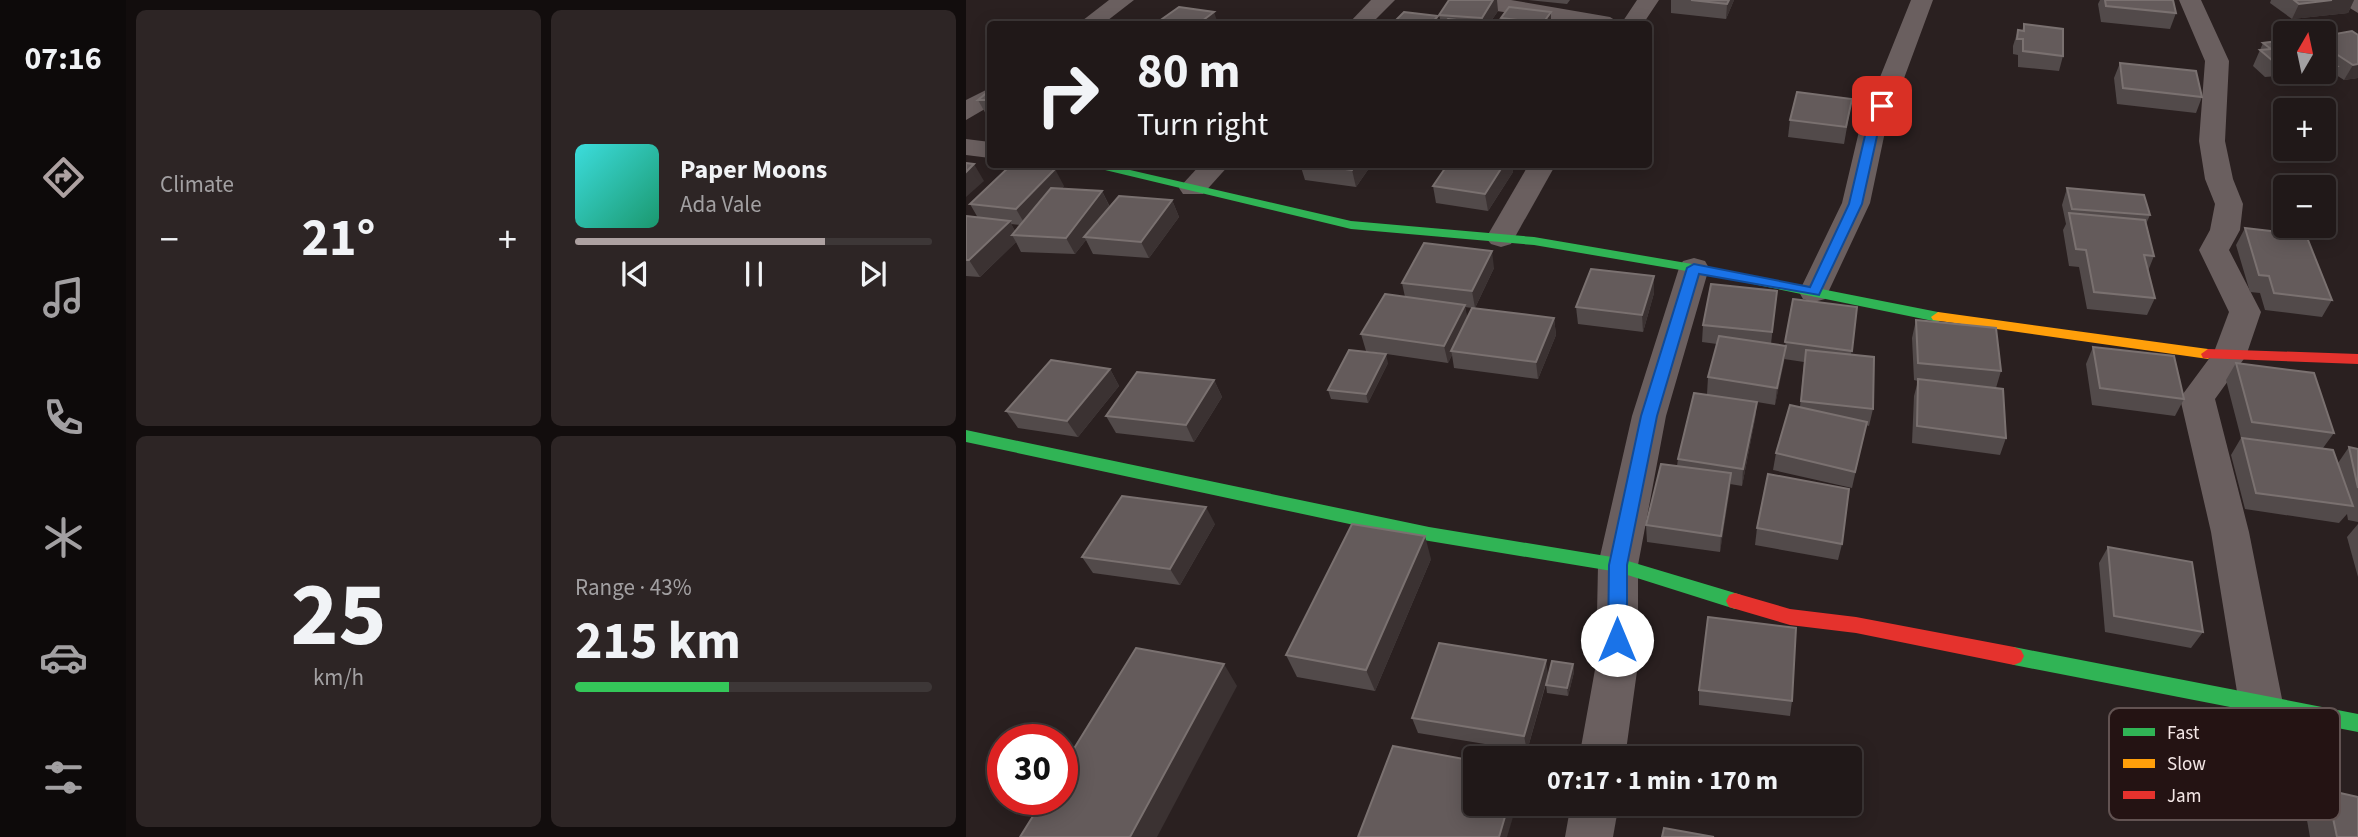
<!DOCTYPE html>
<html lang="en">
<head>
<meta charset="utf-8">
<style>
  :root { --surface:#201818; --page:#2d2525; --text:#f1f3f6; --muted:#a2a0a2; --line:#3d3737; --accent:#ada1a1 }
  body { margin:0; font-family:"Source Sans 3",sans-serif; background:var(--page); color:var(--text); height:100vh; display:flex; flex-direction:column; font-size:26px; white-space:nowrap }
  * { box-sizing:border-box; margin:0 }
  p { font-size:23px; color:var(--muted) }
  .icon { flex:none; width:38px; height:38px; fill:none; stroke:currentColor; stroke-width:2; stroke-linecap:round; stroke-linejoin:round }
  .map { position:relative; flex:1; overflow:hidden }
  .sheet { display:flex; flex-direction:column; gap:10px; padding:10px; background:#120d0d; width:840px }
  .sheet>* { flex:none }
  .hud { position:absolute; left:21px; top:21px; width:665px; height:147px; border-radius:7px; box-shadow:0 4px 18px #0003,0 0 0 2px var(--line); background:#201818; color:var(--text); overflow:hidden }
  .needle { width:46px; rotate:9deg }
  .controls { position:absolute; left:1307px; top:21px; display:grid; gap:14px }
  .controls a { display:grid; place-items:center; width:63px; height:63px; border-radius:7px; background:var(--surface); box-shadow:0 4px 18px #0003,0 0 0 2px var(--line); font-size:35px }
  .speed { position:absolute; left:21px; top:724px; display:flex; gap:14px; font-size:35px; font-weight:700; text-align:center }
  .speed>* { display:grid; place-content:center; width:91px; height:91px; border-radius:50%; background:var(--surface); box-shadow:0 4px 18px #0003,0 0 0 2px var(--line); line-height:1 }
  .speed .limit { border:10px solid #d22; background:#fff; color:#111 }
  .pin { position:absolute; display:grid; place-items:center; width:60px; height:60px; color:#fff; margin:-30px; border-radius:14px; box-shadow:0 4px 10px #0006 }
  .me { position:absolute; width:77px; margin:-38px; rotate:0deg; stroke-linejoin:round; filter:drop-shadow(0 0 5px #0008) }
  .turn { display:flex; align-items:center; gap:24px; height:147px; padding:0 35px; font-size:32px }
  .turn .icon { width:91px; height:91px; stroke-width:2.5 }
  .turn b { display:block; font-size:49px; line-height:60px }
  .big { font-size:52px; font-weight:700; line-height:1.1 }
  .sheet .card { flex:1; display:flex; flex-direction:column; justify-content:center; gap:10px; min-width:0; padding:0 24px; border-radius:10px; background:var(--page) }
  .sheet .dial { align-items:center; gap:0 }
  .dial b { font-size:91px; line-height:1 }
  .song { display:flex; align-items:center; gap:21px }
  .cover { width:84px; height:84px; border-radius:10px; background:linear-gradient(135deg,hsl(180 70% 55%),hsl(160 70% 35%)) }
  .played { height:7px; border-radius:4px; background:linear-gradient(90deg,var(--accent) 70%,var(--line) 70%) }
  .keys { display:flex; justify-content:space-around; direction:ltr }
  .heat { display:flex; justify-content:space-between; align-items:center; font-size:38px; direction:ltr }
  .charge { height:10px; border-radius:5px; background:linear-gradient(90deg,#34c759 43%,var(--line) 0) }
  .sheet .tiles { flex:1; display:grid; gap:10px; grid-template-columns:repeat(2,1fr) }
  .trip { position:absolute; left:497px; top:746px; width:399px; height:70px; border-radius:7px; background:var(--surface); box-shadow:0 4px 18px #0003,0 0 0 2px var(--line); font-weight:700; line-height:70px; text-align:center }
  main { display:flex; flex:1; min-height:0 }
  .tabs { display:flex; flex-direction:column; width:126px; justify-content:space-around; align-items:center; background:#0d0a0a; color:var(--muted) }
  .tabs .icon { width:49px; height:49px }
  .tabs .active { color:var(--accent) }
  .tabs b { font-size:32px; color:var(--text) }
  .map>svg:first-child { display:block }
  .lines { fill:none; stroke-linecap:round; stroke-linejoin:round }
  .street { fill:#6a5f5f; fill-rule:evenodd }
  .fast { fill:#30b455; fill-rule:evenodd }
  .slow { fill:#ff9f0a; fill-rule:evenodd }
  .jam { fill:#e5322d; fill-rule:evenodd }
  .wall { fill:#524a4a; fill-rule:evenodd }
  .shaded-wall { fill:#3b3232 }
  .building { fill:#645b5b; stroke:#7a7170; stroke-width:2 }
  .route { fill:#1a73e8; stroke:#114b97; stroke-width:2 }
  .key { fill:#241313; stroke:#625352; stroke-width:2 }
  .key-label { font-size:19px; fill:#f4e7e6 }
</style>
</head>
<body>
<main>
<nav class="tabs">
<b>07:16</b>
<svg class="icon active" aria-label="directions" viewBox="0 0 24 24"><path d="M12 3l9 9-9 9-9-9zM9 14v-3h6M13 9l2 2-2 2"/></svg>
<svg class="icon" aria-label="music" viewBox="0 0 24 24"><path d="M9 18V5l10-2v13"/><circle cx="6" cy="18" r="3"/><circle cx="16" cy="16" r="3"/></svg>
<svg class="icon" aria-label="phone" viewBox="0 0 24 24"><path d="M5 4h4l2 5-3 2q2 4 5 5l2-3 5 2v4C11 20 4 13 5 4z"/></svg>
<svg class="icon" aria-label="climate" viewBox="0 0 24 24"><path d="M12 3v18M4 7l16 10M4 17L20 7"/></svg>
<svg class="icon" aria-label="car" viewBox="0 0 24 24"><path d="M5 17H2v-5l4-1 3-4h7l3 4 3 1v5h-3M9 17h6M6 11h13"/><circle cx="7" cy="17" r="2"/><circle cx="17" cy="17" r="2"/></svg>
<svg class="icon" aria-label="filters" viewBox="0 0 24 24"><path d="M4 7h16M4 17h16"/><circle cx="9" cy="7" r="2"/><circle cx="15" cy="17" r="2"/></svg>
</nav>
<section class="sheet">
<div class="tiles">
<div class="card"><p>Climate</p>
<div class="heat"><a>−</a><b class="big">21°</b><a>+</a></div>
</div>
<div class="card">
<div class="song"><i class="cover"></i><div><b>Paper Moons</b><p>Ada Vale</p></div></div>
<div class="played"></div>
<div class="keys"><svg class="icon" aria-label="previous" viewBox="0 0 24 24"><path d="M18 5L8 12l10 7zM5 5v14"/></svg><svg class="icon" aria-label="pause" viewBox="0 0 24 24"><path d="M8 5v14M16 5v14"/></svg><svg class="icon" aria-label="next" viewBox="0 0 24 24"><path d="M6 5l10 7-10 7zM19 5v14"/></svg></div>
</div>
<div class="card dial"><b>25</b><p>km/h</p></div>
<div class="card"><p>Range · 43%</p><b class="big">215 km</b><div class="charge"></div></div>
</div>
</section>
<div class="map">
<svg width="1392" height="837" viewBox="0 0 1392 837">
  <rect width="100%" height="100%" fill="#2a2020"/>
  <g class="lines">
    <g class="street">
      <polygon points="143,0 168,0 137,24 112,24"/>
      <polygon points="405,0 429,0 405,24 382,24"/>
      <polygon points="496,0 545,0 644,17 655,24 671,0 693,0 677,24 609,24 507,7"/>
      <polygon points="945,0 967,0 920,127 904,203 859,299 848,302 837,299 833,292 876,203 894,127"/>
      <polygon points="1213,0 1235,0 1263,61 1259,141 1267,179 1277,204 1274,230 1263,250 1295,312 1280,356 1249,399 1283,532 1317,704 1311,718 1295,724 1279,718 1273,704 1245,532 1214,398 1248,352 1263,312 1233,250 1244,230 1249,204 1239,179 1233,141 1239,61"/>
      <polygon points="1371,0 1392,0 1392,13"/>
      <polygon points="24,88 24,106 0,120 0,100"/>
      <polygon points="0,139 24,142 24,158 0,155"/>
      <polygon points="235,164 264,164 237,194 217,194 213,188"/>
      <polygon points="563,164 590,164 545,244 535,247 525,244 520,238"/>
      <polygon points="728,258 739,261 743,268 700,416 672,565 672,664 659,758 613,758 630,664 632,565 666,416 713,268 717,261"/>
      <polygon points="605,803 653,803 647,837 599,837"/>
    </g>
    <g class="fast">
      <polygon points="114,164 138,164 385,221 568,237 738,266 972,312 979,317 972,322 738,274 568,245 385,229"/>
      <polygon points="0,430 463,527 652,558 769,593 775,595 778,601 775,607 769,609 652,572 463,541 0,442"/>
      <polygon points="1048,647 1392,714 1392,732 1048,665 1041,662 1038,656 1041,650"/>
    </g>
    <polygon class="slow" points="972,312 1242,349 1249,354 1242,359 967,320 965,317"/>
    <g class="jam">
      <polygon points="1242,349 1392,354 1392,364 1237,358 1235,354"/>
      <polygon points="769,593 824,609 890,617 1048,647 1055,650 1058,656 1055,662 1048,665 890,633 824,625 763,607 760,601 763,595"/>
    </g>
  </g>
  <g class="wall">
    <polygon points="562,0 604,0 601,4"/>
    <polygon points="705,0 768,0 760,19 705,13"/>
    <polygon points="1134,0 1207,0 1210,13 1204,29 1135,22 1132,4"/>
    <polygon points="1305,0 1388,0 1382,13 1326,19 1304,3"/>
    <polygon points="532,11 523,24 475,24 473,15"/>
    <polygon points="535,18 585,20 582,24 536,24"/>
    <polygon points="1058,24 1097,56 1093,71 1052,67 1052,55 1047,54 1047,46 1052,30 1056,31"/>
    <polygon points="1392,35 1392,78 1378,80 1367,73 1362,82 1323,86 1311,76 1299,77 1287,66 1297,43 1320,40 1320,72 1358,72 1358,36"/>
    <polygon points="1154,63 1236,97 1230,113 1151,104 1148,78"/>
    <polygon points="24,90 24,116 21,116 12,100"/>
    <polygon points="886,99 878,144 822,137 824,120"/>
    <polygon points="334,164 406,164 390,187 339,180"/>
    <polygon points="482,164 546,164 547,172 522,211 470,203 467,186"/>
    <path d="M 98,186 L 95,189 L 136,191 L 144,207 L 206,200 L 213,217 L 183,258 L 127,254 L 120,240 L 109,254 L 55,252 L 50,242 L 14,277 L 0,276 L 0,216 L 12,218 L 4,204 ZM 45,224 L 54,225 L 49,231 Z"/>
    <polygon points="1101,188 1184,215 1180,224 1188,256 1182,271 1189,298 1181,315 1121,309 1113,267 1103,266 1097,230 1100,224 1096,205"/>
    <polygon points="1279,228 1366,300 1356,317 1299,310 1294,293 1284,292 1270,245"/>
    <path d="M 528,268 L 509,308 L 588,318 L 590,335 L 572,379 L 488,368 L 486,355 L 482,363 L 400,351 L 395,334 L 439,297 L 436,283 ZM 499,307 L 506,308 L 501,318 Z"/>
    <polygon points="688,276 688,293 677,332 612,324 610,307"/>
    <polygon points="811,291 805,344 819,346 827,299 891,307 885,355 907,409 903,426 900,425 886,488 807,470 810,453 834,407 838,362 818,359 809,405 791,402 789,419 776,486 764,484 754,552 681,542 680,525 711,466 712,459 741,394 742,377 751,344 736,342 737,325"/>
    <polygon points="950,320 1035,371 1030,388 1040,438 1034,455 946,443 948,396 952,381 948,380 946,338"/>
    <polygon points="1127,347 1218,399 1209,416 1126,405 1120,364"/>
    <polygon points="422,363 402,403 365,399 362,390"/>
    <polygon points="1270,363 1368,433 1357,448 1372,463 1383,447 1392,449 1392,522 1382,520 1381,514 1373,523 1279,509 1265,455 1275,438 1260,380"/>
    <polygon points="144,369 153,386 112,437 52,428 40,411"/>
    <polygon points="248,380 256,397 228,442 150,433 140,416"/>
    <polygon points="249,524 214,585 127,573 116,557"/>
    <polygon points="1392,524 1392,577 1381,537"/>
    <polygon points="791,528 876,544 872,560 789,545"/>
    <polygon points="1142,547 1237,632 1225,648 1139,632 1133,563"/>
    <polygon points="465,559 409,691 331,677 320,655"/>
    <polygon points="607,664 608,672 602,696 581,693 580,685 582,677 561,751 452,733 446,718 582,675"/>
    <polygon points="733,690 826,701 824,716 733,705"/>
    <polygon points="1361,790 1392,837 1344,837 1339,809"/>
  </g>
  <g class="shaded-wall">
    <polygon points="527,0 531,0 532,11 523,24 516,24 516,18"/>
    <polygon points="763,0 768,0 760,19 761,4"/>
    <polygon points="1366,0 1388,0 1382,13 1326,19 1333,4"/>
    <polygon points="248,12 252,24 232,24"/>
    <polygon points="585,12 585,20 582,24 578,24"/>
    <polygon points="472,16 473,24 465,24"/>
    <polygon points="1392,64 1392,78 1378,80 1387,65"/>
    <polygon points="8,164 18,181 0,197 0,172"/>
    <polygon points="390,164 406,164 390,187 386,170"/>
    <polygon points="538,164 546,164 547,172 522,211 519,194"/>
    <polygon points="89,169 98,186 60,226 50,209"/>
    <polygon points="136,191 144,208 118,237 120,240 109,254 100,238"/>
    <polygon points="206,200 213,217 183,258 175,242"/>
    <polygon points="44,221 51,235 46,235 50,242 14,277 3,260"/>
    <polygon points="526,251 528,268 509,308 506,291"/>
    <polygon points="688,276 688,293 677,332 676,315"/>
    <polygon points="499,305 502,322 485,351 486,355 482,363 478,346"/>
    <polygon points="588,318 590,335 572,379 570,362"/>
    <polygon points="820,346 818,363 809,405 811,388"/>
    <polygon points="420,354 422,363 402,403 400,394"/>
    <polygon points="144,369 153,386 112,437 101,421"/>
    <polygon points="248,380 256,397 228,442 220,425"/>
    <polygon points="791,402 789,419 776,486 777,469"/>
    <polygon points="765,473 764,490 754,552 755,536"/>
    <polygon points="240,507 249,524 214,585 204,569"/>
    <polygon points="459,536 465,559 409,691 400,670"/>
    <polygon points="580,660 582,675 561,751 558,736"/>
    <polygon points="258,664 271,686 191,837 164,837"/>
    <polygon points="607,664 608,672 602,696 601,688"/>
    <polygon points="543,803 549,803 550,807 541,837 533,837"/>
  </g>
  <g class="building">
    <polygon points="483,0 527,0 516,18 473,15"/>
    <polygon points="725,0 763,0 761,4"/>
    <polygon points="1139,0 1207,0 1210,13 1140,6"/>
    <polygon points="1328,0 1366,0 1333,4"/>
    <polygon points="213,7 248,12 232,24 189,24"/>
    <polygon points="543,7 585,12 577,23 535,18"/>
    <polygon points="438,12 472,16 465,24 426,24"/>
    <polygon points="482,19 517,23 516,24 476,24"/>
    <polygon points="1058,24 1097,29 1097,56 1057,51 1057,39 1051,39 1052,30 1058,31"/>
    <polygon points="1386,31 1392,35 1392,64 1387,65 1358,46 1358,36"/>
    <polygon points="1320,40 1320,61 1307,61 1294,50 1305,49 1297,43"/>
    <polygon points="1358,56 1371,66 1358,67"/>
    <polygon points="1154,63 1230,71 1236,97 1157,88"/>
    <polygon points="24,90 24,100 12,100"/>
    <polygon points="831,92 886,99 880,127 824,120"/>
    <polygon points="0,163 8,164 0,172"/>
    <polygon points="342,164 390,164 386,170"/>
    <polygon points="482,164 538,164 519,194 467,186"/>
    <polygon points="45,165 89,169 50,209 4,204"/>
    <polygon points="85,188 136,191 100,238 46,235"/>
    <polygon points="1101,188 1178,195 1184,215 1106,209"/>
    <polygon points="153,196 206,200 175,242 118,237"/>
    <polygon points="1103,213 1179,220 1188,256 1178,255 1189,298 1128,292 1120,250 1110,249"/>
    <polygon points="0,216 44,221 3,260 0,260"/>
    <polygon points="1279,228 1340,235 1366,300 1308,293 1303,276 1293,275"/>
    <polygon points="458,243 526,251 506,291 436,283"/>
    <polygon points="625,269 688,276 676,315 610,307"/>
    <polygon points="745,284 811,291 806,332 737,325"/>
    <polygon points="419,294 499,305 478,346 395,334"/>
    <polygon points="827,299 891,307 886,351 819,342"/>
    <polygon points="506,308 588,318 570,362 485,351"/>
    <polygon points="950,320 1030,328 1035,371 952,363"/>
    <polygon points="753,336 820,346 811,388 742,377"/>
    <polygon points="1127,347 1208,356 1218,399 1134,388"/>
    <polygon points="383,350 420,354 400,394 362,390"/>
    <polygon points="840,350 908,357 907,409 835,401"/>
    <polygon points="85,360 144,369 101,421 40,411"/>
    <polygon points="1270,363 1348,373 1368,433 1286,422"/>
    <polygon points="171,372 248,380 220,425 140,416"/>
    <polygon points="952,379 1037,389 1040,438 951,426"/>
    <polygon points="728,393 791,402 777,469 712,459"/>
    <polygon points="824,405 901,422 889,472 810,453"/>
    <polygon points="1276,438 1367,450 1387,506 1290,493"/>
    <polygon points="1383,447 1392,449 1392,488"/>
    <polygon points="695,464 765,473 755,536 680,525"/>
    <polygon points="802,474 883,489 876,544 791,528"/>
    <polygon points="156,496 240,507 204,569 116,557"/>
    <polygon points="386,524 459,536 400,670 320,655"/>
    <polygon points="1142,547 1226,562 1237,632 1148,616"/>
    <polygon points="742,617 830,628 826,701 733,690"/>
    <polygon points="473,643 580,660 558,736 446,718"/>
    <polygon points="170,648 258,664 164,837 54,837 77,800 96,800 96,768"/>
    <polygon points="586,661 607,664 601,688 580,685"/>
    <polygon points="427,746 509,761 509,803 543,803 533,837 392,837"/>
    <polygon points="1361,790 1392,797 1392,837 1371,837"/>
    <polygon points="698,828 748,837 696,837"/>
  </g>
  <polygon class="route" points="916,102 921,106 913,127 896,204 853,295 733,274 691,416 661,565 661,640 658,646 651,648 645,646 642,640 643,565 675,416 721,268 728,264 844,287 883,204 901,127 910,106"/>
  <rect x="1143" y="708" width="231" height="112" rx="10" class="key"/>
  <rect x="1157" y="728" width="32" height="8" fill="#30b455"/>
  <rect x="1157" y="759" width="32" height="9" fill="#ff9f0a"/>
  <rect x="1157" y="791" width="32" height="8" fill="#e5322d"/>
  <g class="key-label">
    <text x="1201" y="739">Fast</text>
    <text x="1201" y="770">Slow</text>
    <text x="1201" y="802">Jam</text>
  </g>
</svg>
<div class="controls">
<a><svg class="needle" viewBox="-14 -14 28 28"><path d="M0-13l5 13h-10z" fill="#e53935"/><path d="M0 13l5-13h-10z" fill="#a2a0a2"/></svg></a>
<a>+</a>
<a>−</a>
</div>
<div class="speed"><div class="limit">30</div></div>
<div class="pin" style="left:916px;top:106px;background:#d93025"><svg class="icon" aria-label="arrive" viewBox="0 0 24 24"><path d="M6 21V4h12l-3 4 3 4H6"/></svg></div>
<svg class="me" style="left:651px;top:640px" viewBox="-20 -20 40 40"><circle r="19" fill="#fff"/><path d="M0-13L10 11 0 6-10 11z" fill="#1a73e8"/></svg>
<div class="trip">07:17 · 1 min · 170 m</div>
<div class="hud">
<div class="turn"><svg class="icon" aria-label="right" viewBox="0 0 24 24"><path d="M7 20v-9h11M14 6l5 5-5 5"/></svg><div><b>80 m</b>Turn right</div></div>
</div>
</div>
</main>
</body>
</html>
